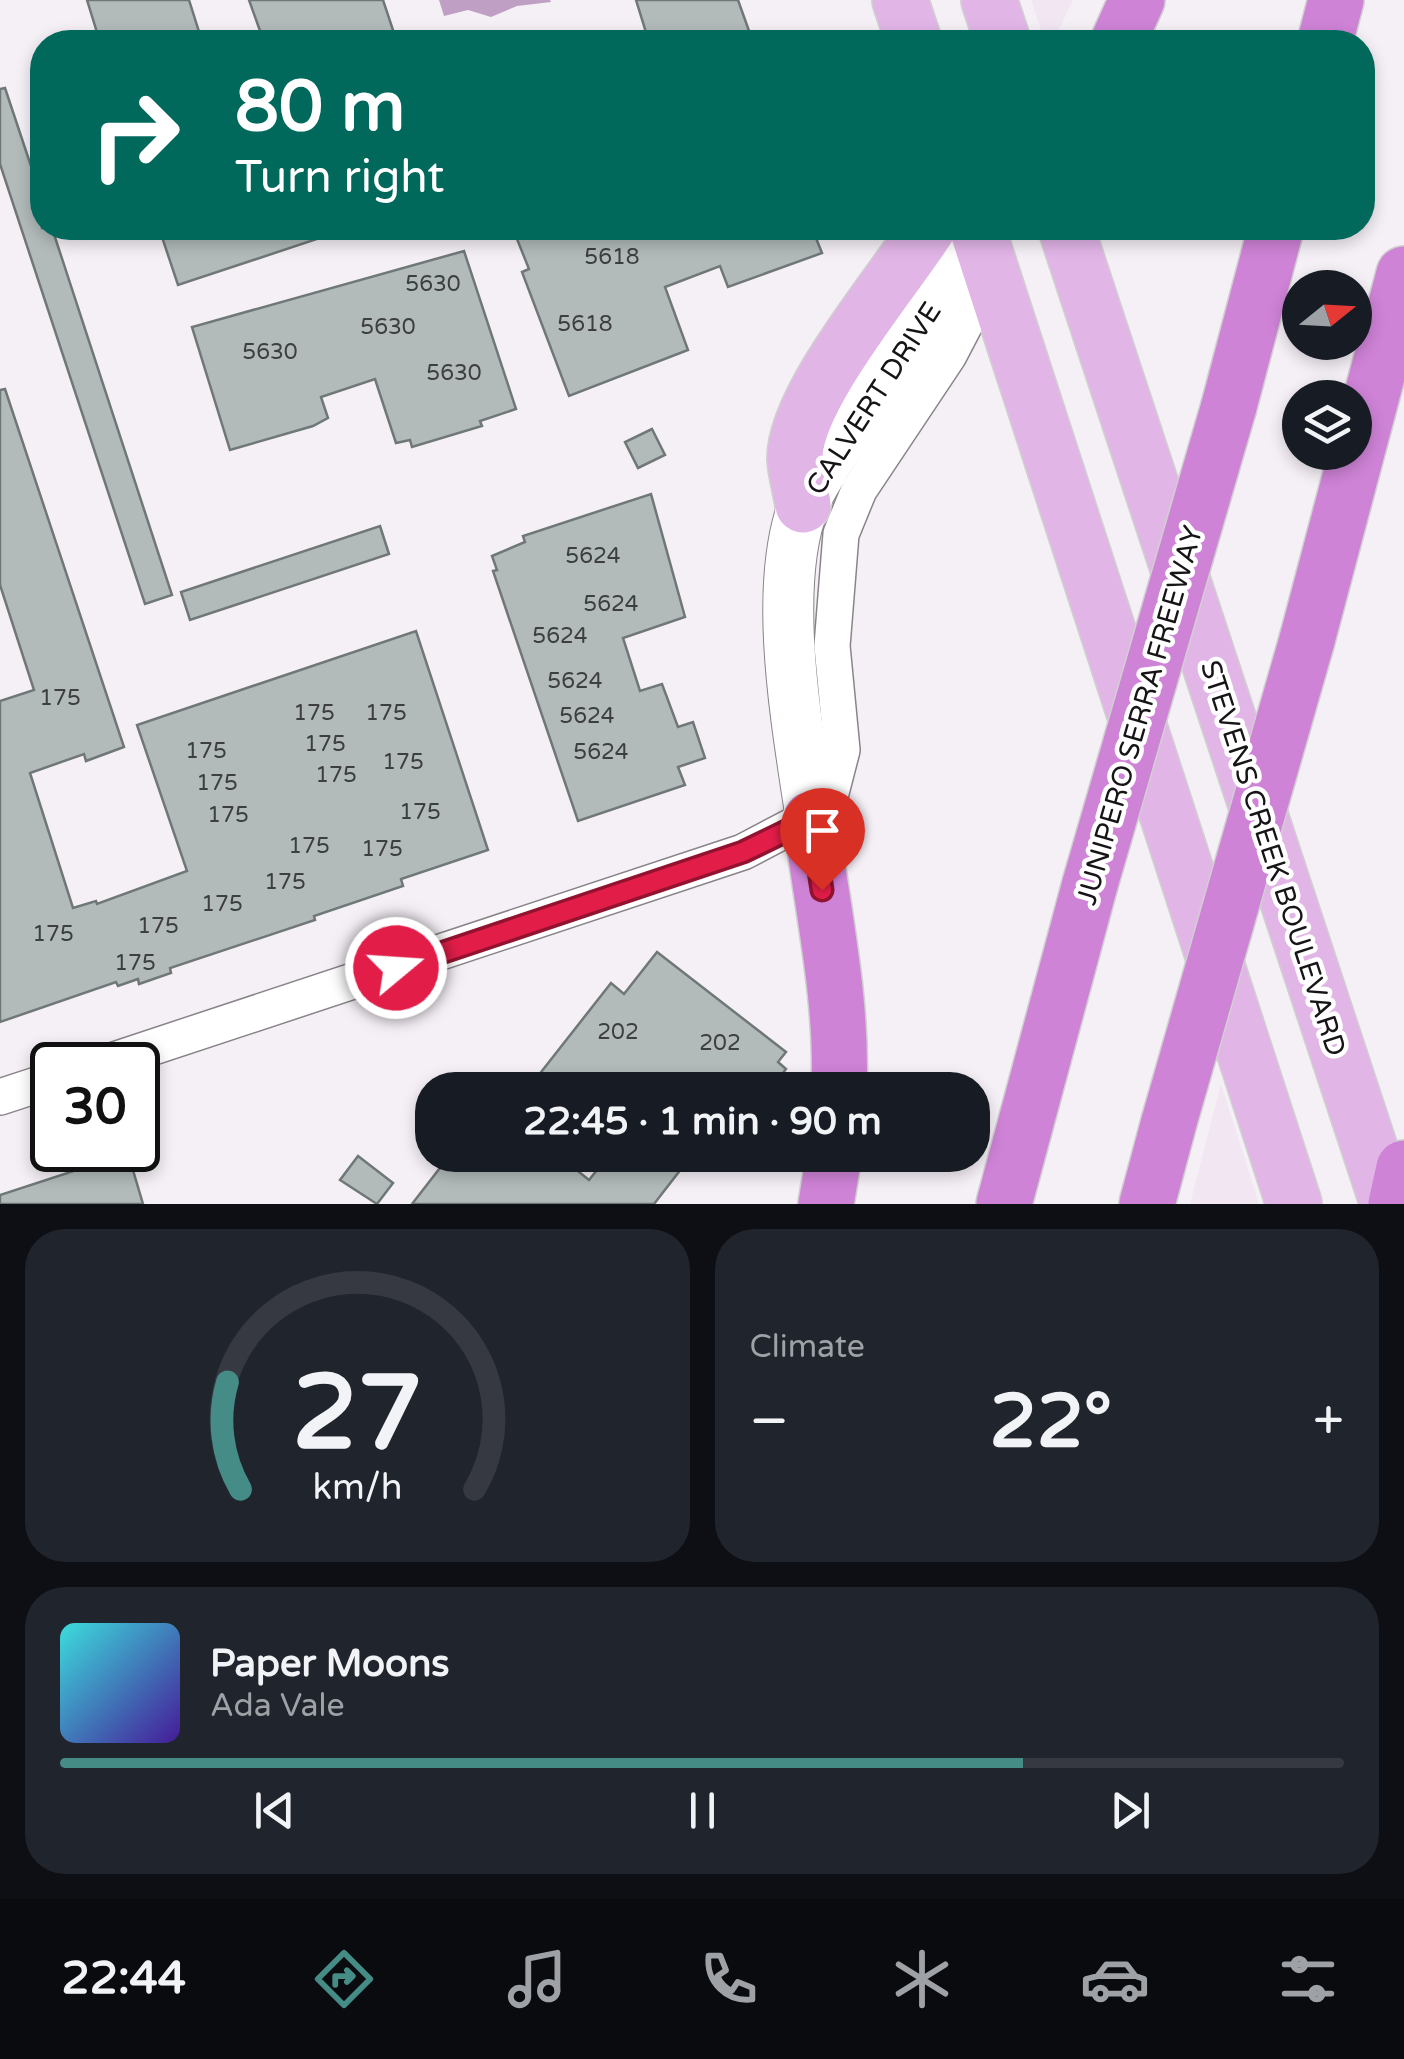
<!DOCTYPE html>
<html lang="en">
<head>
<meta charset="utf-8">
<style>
  :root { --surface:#171b24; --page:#20242c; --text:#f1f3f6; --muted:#9ea1a6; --line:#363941; --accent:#458c87 }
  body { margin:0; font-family:"Varela Round",sans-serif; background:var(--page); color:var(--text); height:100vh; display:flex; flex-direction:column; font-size:38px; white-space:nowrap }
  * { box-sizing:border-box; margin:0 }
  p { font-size:32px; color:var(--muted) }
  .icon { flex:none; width:55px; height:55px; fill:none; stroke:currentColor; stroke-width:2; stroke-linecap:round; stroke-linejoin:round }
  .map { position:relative; height:1204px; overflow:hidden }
  .drawer { display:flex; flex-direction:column; gap:25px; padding:25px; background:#0d0f14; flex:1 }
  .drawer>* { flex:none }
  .hud { position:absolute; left:30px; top:30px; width:1345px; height:210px; border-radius:40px; box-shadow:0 5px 15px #0003; background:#00695c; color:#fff; overflow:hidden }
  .needle { width:65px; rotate:72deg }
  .fabs { position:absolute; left:1282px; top:270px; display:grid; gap:20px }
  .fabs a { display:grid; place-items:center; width:90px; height:90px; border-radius:50%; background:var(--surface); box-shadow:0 5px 15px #0003; font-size:50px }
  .speed { position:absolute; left:30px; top:1042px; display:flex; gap:20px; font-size:50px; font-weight:700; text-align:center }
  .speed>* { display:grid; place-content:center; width:130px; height:130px; border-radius:50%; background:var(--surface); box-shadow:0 5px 15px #0003; line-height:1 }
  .speed .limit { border:5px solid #111; border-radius:15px; background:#fff; color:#111 }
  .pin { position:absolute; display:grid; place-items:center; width:85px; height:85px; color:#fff; margin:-102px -42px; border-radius:50% 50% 50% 0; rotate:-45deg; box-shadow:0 0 10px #0007 }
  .pin .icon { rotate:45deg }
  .me { position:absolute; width:110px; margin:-55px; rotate:72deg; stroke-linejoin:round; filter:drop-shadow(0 0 8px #0008) }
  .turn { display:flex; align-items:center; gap:35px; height:210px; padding:0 40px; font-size:45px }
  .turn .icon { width:130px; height:130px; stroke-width:2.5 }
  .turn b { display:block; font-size:70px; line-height:85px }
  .big { font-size:75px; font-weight:700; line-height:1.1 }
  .drawer .tile { flex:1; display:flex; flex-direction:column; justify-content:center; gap:15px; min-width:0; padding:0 35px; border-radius:40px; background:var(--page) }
  .drawer .dial { align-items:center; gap:0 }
  .dial svg { height:260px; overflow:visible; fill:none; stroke:var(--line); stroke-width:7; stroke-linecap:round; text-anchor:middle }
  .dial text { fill:var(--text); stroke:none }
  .song { display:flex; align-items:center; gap:30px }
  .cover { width:120px; height:120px; border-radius:15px; background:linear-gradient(135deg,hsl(180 70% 55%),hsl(260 70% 35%)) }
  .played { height:10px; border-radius:5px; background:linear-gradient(90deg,var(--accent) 75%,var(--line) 75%) }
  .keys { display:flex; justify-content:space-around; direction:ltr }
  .heat { display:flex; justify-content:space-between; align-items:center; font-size:55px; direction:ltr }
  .drawer .tiles { flex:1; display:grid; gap:25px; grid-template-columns:1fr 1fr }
  .tile:last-child { grid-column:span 2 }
  .trip { position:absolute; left:415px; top:1072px; width:575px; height:100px; border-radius:40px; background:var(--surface); box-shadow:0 5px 15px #0003; font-weight:700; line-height:100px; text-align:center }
  .menu { display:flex; height:160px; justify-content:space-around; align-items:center; background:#090b0e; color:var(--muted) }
  .menu .icon { width:70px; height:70px }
  .menu .active { color:var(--accent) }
  .menu b { font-size:45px; color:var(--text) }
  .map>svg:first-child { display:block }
  .built { fill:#f2e6f3 }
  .water { fill:#bf9fc3 }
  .building { fill:#b2bbba; stroke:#6f7877; stroke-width:2.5 }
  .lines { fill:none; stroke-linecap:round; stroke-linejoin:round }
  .street-casing { stroke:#898489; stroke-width:38 }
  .secondary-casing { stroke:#898489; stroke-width:52 }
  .primary-casing { stroke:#d0d0d0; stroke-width:58 }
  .highway-casing { stroke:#d0d0d0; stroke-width:58 }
  .street { stroke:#fff; stroke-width:35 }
  .secondary { stroke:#fff; stroke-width:50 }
  .primary { stroke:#e2b5e7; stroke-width:55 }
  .highway { stroke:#cf83d7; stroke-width:55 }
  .highway-bridge-casing { stroke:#d0d0d0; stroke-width:58; stroke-linecap:butt }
  .highway-bridge { stroke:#cf83d7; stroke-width:55 }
  .route-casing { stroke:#92132f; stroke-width:25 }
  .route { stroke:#e11d48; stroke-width:18 }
  .labels { text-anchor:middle; stroke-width:9; stroke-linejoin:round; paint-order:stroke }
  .number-label { font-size:22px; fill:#3d3e3f }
  .street-label { font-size:28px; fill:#161416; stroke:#fff }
</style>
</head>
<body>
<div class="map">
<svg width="1404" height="1204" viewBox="0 0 1404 1204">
  <rect width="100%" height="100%" fill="#f5f0f6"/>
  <g class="built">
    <polygon points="1031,0 1073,0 1053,42 1045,42"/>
    <polygon points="1221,1084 1259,1204 1190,1204"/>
  </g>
  <polygon class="water" points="439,0 550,0 551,2 517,6 491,17 468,10 444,16"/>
  <g class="building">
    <polygon points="87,0 189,0 200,35 179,42 100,42"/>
    <polygon points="249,0 383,0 397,42 264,42"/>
    <polygon points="636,0 738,0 753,42 649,42"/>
    <polygon points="5,88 42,199 42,228 52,228 172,595 145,604 0,164 0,89"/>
    <polygon points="159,228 334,228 335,233 178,285"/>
    <polygon points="530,228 812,228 822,253 728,287 720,266 665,287 688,350 569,396 522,272 529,269 517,239 532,233"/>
    <polygon points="464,251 516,409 480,421 482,426 412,447 410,440 396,443 375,379 321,397 328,418 313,426 230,450 192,327"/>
    <polygon points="5,389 124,747 86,761 84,754 30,773 73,908 96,901 97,904 187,871 137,725 416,631 488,850 401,879 403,886 314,916 315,920 170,968 171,973 139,984 138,979 118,986 116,982 0,1022 0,701 34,690 0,585 0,390"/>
    <polygon points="652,429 665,455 638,468 625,442"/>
    <polygon points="651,494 685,617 623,638 640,691 662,684 678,727 693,722 705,758 678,767 685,785 578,821 493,571 497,570 492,556 525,542 523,536"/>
    <polygon points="380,526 389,554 190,620 181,592"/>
    <polygon points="657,952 786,1052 778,1062 786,1069 770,1090 527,1090 611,983 624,994"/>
    <polygon points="116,1150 127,1150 143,1204 0,1204 0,1195 86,1167 84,1160"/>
    <polygon points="450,1155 558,1155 589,1180 609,1155 692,1155 654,1204 412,1204"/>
    <polygon points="358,1156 393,1183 377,1204 340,1180"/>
  </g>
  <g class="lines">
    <defs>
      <g id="street">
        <polyline points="99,1065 743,852 827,808 842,750 832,646 841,534 859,490 949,355 995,267"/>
        <polyline points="0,1097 52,1080"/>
      </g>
      <path id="secondary" d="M 811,819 C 798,730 771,589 804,504 C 809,490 819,476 826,463 L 987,228"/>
      <g id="primary">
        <polyline points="900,0 914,42"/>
        <polyline points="989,0 1003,42"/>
        <polyline points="977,228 1294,1204"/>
        <polyline points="1066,228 1388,1204"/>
        <path d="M 803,505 C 801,490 796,474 795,459 C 794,398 894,281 928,228"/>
      </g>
      <g id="highway">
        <polyline points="1118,42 1137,0"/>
        <polyline points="1325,42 1336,0"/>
        <polyline points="1229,406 1276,228"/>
        <polyline points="1307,640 1404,274"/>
        <path d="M 811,819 C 822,910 843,997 839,1090"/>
        <polyline points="826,1204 834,1155"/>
        <polyline points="1004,1204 1090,884"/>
        <polyline points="1147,1204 1169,1122"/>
        <polyline points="1396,1204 1404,1168"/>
      </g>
    </defs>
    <use href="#street" class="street-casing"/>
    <use href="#secondary" class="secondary-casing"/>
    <use href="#primary" class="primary-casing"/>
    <use href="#highway" class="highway-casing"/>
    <use href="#street" class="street"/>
    <use href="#secondary" class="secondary"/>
    <use href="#primary" class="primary"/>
    <use href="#highway" class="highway"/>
    <defs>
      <g id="highway-bridge">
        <polyline points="1090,884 1229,406"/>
        <polyline points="1169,1122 1307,640"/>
      </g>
    </defs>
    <use href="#highway-bridge" class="highway-bridge-casing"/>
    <use href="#highway-bridge" class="highway-bridge"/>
  </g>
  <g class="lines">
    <defs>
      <polyline id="route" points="396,968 743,852 811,819 822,890"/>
    </defs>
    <use href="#route" class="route-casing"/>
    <use href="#route" class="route"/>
  </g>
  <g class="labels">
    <g class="number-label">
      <text x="612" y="264">5618</text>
      <text x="433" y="291">5630</text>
      <text x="585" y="331">5618</text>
      <text x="388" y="334">5630</text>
      <text x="270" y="359">5630</text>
      <text x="454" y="380">5630</text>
      <text x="593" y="563">5624</text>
      <text x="611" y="611">5624</text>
      <text x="560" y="643">5624</text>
      <text x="575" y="688">5624</text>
      <text x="60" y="705">175</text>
      <text x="314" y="720">175</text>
      <text x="386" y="720">175</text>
      <text x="587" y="723">5624</text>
      <text x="325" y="751">175</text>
      <text x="206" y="758">175</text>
      <text x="601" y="759">5624</text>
      <text x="403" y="769">175</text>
      <text x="336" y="782">175</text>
      <text x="217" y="790">175</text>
      <text x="420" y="819">175</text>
      <text x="228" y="822">175</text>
      <text x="309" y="853">175</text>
      <text x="382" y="856">175</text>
      <text x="285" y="889">175</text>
      <text x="222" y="911">175</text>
      <text x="158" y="933">175</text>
      <text x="53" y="941">175</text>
      <text x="135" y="970">175</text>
      <text x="618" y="1039">202</text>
      <text x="720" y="1050">202</text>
    </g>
    <g class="street-label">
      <text transform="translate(873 398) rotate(-57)" y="10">CALVERT DRIVE</text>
      <text transform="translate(1139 715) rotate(-74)" y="10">JUNIPERO SERRA FREEWAY</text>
      <text transform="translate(1274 858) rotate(72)" y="10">STEVENS CREEK BOULEVARD</text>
    </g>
  </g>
</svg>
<div class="fabs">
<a><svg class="needle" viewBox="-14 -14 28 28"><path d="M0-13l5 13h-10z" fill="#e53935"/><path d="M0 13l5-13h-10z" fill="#9ea1a6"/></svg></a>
<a><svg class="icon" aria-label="layers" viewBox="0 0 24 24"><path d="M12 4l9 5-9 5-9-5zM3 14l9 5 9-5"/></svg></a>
</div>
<div class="speed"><div class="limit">30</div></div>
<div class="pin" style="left:822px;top:890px;background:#d93025"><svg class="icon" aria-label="arrive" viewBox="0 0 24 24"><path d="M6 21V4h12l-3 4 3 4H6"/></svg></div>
<svg class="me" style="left:396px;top:968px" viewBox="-20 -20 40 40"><circle r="17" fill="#e11d48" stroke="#fff" stroke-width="3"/><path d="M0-11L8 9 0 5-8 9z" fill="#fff"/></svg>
<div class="trip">22:45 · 1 min · 90 m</div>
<div class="hud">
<div class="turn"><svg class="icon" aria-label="right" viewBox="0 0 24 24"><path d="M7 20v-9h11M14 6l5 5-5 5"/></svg><div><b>80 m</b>Turn right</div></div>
</div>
</div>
<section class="drawer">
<div class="tiles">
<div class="tile dial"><svg viewBox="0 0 100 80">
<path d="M14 69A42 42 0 1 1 86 69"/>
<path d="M14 69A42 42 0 0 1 10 36" stroke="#458c87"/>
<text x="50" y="56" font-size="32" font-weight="700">27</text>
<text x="50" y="72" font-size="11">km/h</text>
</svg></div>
<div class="tile"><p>Climate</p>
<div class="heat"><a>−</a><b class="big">22°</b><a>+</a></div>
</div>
<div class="tile">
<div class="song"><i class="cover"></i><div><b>Paper Moons</b><p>Ada Vale</p></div></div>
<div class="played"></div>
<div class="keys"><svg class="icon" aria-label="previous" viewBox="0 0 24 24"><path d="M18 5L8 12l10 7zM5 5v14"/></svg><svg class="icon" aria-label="pause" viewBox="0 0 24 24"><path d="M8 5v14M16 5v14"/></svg><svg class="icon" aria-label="next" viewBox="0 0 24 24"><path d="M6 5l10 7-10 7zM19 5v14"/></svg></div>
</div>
</div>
</section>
<nav class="menu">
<b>22:44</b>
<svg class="icon active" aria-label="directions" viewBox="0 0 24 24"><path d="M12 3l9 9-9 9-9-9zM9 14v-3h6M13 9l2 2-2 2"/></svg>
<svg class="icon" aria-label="music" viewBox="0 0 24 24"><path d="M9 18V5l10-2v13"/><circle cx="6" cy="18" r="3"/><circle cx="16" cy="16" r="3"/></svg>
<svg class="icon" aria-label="phone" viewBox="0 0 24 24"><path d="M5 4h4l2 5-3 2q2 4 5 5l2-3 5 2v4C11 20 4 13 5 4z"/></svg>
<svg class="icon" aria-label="climate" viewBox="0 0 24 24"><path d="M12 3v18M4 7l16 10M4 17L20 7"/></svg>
<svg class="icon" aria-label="car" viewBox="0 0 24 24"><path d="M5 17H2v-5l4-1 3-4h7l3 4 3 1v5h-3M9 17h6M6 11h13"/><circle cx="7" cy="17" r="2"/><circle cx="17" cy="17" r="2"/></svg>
<svg class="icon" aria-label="filters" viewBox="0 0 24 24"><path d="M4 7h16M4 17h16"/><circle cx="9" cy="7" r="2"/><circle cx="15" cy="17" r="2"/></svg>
</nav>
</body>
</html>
